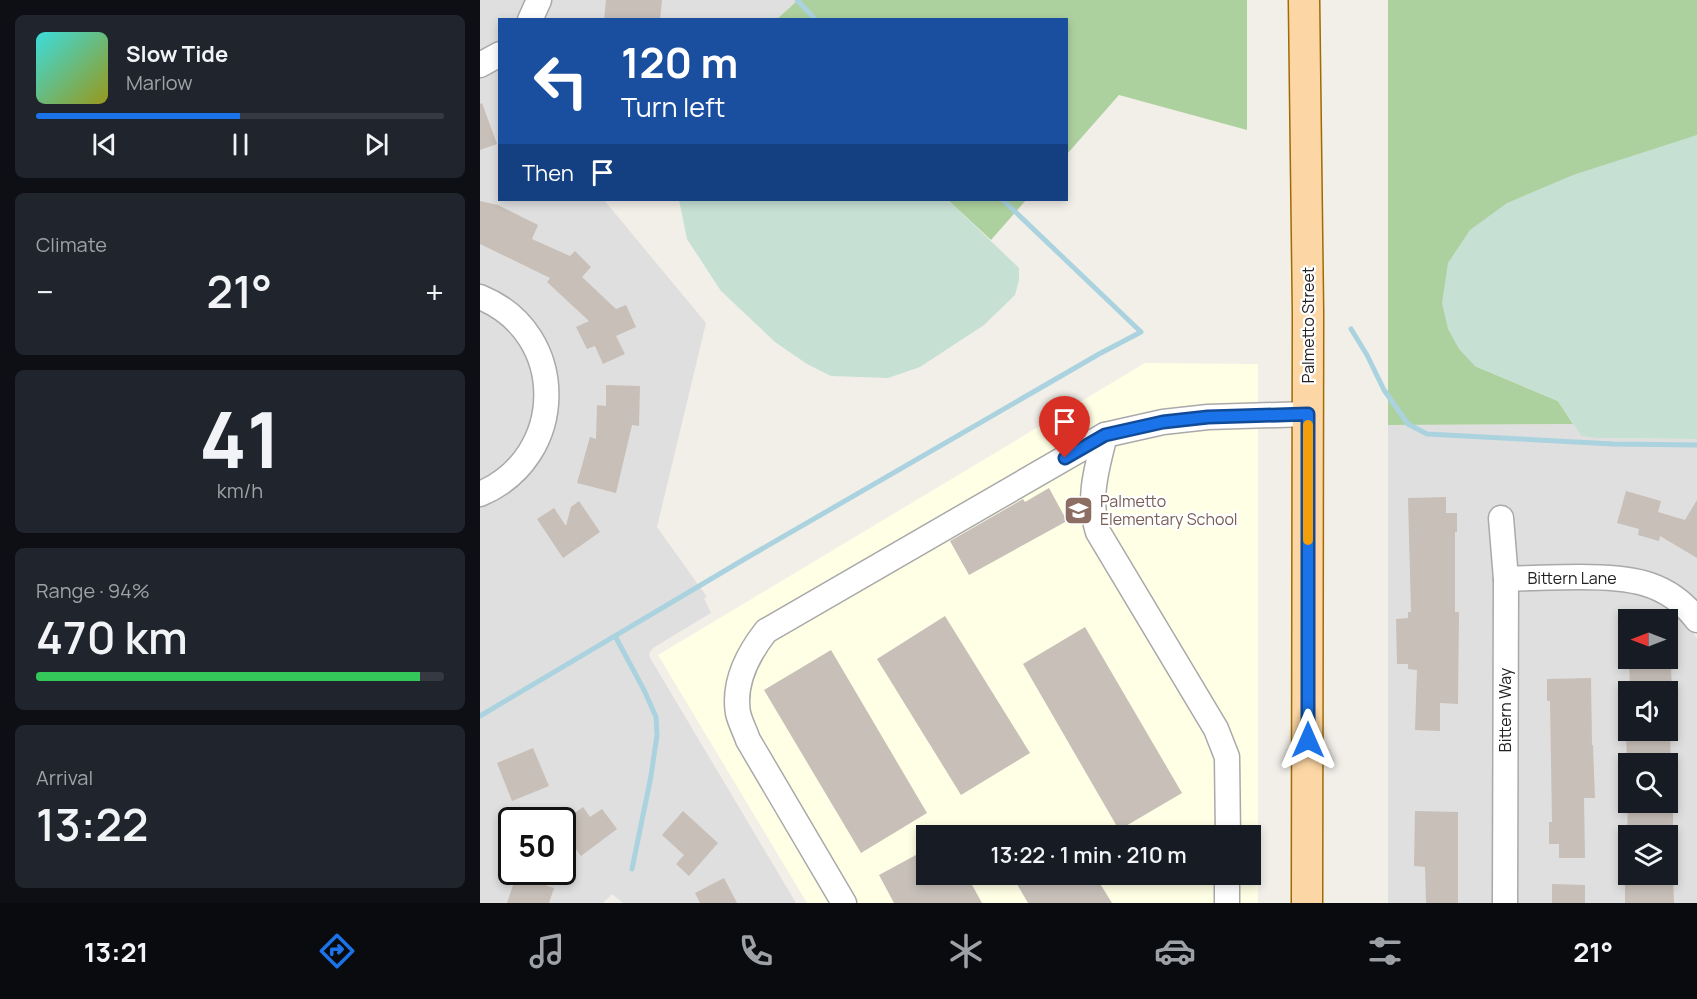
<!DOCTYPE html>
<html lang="en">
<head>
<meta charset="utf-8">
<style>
  :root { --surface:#171b24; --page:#20242c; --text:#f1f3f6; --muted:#9ea1a6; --line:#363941; --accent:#1a73e8 }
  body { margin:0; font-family:Manrope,sans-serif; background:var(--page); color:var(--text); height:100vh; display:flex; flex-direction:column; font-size:22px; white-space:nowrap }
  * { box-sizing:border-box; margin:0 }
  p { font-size:20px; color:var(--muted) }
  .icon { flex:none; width:33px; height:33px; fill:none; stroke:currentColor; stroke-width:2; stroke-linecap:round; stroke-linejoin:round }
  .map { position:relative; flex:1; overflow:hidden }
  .panel { display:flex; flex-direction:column; gap:15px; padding:15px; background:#0d0f14; width:480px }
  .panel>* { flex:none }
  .guide { position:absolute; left:18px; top:18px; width:570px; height:183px; border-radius:0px; box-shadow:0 3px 9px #0003; background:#1a4fa0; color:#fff; overflow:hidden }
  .needle { width:39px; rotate:270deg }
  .buttons { position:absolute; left:1138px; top:609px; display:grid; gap:12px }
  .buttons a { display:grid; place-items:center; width:60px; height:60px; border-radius:0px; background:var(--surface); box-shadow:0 3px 9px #0003; font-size:30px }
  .speed { position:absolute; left:18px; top:807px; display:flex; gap:12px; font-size:30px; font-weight:700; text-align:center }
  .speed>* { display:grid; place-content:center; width:78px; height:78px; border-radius:50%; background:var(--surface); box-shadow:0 3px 9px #0003; line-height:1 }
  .speed .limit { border:3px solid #111; border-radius:9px; background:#fff; color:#111 }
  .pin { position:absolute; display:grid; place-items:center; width:51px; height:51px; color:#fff; margin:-62px -26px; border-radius:50% 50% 50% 0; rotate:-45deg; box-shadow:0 0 6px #0007 }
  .pin .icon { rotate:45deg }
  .me { position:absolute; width:66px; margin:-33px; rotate:0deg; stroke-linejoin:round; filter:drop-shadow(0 0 4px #0008) }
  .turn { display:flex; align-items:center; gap:21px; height:126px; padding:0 24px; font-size:27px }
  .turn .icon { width:78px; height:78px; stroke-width:2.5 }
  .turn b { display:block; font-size:42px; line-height:51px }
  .then { display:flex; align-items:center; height:57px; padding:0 24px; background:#0003; gap:12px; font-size:22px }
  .big { font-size:45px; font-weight:600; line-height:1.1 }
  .panel .card { flex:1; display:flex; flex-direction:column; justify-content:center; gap:9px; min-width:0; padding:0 21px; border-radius:9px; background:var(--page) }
  .panel .dial { align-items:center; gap:0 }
  .dial b { font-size:78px; line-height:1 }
  .song { display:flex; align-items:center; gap:18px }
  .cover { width:72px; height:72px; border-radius:9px; background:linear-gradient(135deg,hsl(180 70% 55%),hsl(60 70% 35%)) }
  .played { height:6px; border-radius:3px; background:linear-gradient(90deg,var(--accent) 50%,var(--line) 50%) }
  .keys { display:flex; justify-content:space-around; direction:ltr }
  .heat { display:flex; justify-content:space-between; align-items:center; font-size:33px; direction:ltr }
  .charge { height:9px; border-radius:4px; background:linear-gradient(90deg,#34c759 94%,var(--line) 0) }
  .trip { position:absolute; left:436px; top:825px; width:345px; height:60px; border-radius:0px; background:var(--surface); box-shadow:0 3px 9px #0003; font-weight:600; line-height:60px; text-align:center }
  .menu { display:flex; height:96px; justify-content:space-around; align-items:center; background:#090b0e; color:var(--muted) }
  .menu .icon { width:42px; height:42px }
  .menu .on { color:var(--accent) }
  .menu b { font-size:27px; color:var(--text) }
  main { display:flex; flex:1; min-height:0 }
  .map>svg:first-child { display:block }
  .residential { fill:#e0dfdf; fill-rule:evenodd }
  .education { fill:#ffffe5; fill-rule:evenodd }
  .forest { fill:#add19e }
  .wetland { fill:#c6e0d4 }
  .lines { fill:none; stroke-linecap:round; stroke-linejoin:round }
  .stream { stroke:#aad3df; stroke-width:5 }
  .building { fill:#c7bfb8 }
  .minor-casing { stroke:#a9a9a9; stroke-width:27 }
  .major-casing { stroke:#a06b00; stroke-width:33 }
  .minor { stroke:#fff; stroke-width:24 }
  .major { stroke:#fcd6a4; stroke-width:30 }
  .route-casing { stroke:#114b97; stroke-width:15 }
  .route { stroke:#1a73e8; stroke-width:10 }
  .slow { stroke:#f59e0b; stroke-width:10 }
  .labels { text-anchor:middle; stroke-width:4.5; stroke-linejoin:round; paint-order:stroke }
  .street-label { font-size:16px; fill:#222; stroke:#fff }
  .education-label { font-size:16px; fill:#785e54; stroke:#fff; text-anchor:start }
</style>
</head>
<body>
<main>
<section class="panel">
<div class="card">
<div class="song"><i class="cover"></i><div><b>Slow Tide</b><p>Marlow</p></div></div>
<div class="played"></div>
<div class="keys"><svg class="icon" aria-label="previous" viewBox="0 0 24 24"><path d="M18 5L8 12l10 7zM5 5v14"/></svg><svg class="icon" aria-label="pause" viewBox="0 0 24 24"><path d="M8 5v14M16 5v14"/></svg><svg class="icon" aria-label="next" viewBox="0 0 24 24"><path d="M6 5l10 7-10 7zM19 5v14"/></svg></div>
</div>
<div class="card"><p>Climate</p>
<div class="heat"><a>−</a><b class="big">21°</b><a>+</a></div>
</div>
<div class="card dial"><b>41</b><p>km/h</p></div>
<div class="card"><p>Range · 94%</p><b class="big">470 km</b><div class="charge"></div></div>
<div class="card"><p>Arrival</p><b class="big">13:22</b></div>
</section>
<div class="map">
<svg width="1217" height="903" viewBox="0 0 1217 903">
  <rect width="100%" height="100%" fill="#f2efe9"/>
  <g class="residential">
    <polygon points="0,0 48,0 39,19 20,20 19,41 0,55"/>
    <polygon points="70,0 318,0 297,19 62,20"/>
    <path d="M 19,66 L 20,200 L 124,200 L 226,323 L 177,527 L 227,597 L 224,598 L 231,613 L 173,648 L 170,652 L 169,656 L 316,903 L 143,903 L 132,894 L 123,903 L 0,903 L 0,504 L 69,438 L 75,421 L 78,403 L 77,383 L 74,367 L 0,287 L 0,76 ZM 32,820 L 82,820 L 82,872 L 32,872 Z"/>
    <polygon points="0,307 14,315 35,334 54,372 55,417 34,458 0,484"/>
    <polygon points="1093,424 1101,436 1116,438 1217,439 1217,605 1035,569 1031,508 1010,509 1015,580 1014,903 908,903 908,425"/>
    <path d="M 1036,588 L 1151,589 L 1185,603 L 1212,630 L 1217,639 L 1217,903 L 1035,903 ZM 1149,620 L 1188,620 L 1188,658 L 1149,658 ZM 1149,692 L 1188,692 L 1188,730 L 1149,730 ZM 1149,764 L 1188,764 L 1188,802 L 1149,802 ZM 1149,836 L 1188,836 L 1188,874 L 1149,874 Z"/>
  </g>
  <path class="education" d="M 665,363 L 778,364 L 778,903 L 327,903 L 178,655 ZM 447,836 L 771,836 L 771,874 L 447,874 Z"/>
  <g class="forest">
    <polygon points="318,0 767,0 767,130 639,95 587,154 586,20 297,19"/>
    <polygon points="908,0 1217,0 1217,135 1214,137 995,366 1078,401 1093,424 908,425"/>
    <polygon points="468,200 546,200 511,240"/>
  </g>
  <g class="wetland">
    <polygon points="1217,135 1217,439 1116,438 1101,436 1078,401 995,366 979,349 968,329 962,303 968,263 990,230 1027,203 1093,175"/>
    <polygon points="199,200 468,200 539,268 539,280 535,295 504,325 440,367 408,378 351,376 327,364 295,342 241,291 207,239"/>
  </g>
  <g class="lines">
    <g class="stream">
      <polyline points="317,0 336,20"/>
      <polyline points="871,329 887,355 904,390 928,424 947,434 1133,444 1217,445"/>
      <polyline points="135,636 164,690 176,717 177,735 171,776 152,869"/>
      <polyline points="0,716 268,557 619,354 661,332 523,200"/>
    </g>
  </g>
  <g class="building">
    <polygon points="126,0 182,0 180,20 124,20"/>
    <polygon points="2,103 17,144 0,150 0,104"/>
    <polygon points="0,201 18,205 58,225 52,239 90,256 95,251 111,267 102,277 136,309 146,305 156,327 136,336 145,354 123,364 115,346 107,349 96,327 109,321 67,282 70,278 0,244"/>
    <polygon points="126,385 160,386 159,426 152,425 136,493 97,483 110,437 116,439 117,405 126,406"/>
    <polygon points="569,488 587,521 489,575 470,541 543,499 545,502"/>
    <polygon points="1146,491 1181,501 1178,512 1205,520 1217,500 1217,558 1180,536 1179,541 1158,535 1159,529 1137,523"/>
    <polygon points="966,497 966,513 977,513 977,532 975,532 975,612 979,612 978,704 960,703 960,731 935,730 937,670 928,669 928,664 917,664 916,619 928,618 928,612 931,612 928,498"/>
    <polygon points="99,501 120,532 83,558 57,519 74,508 86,526 91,507"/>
    <polygon points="465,616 550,753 481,795 397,659"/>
    <polygon points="605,627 702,793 639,830 543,664"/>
    <polygon points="351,650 447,813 381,853 284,690"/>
    <polygon points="1149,658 1180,658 1180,667 1191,667 1192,692 1150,692"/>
    <polygon points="1111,678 1112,745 1113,745 1115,798 1104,798 1105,858 1079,858 1079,844 1069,844 1069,822 1072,822 1070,701 1067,701 1067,679"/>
    <polygon points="1146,730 1190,730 1191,764 1147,764"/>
    <polygon points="53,748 69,786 32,801 17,763"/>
    <polygon points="1148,802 1193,802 1193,836 1147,836"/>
    <polygon points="103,807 110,817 122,809 137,829 101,856 82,831 82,822"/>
    <polygon points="203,811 238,843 209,876 196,864 204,855 182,835"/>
    <polygon points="935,811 978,812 978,903 946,903 945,867 934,866"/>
    <polygon points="447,849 447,874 486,874 502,903 414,903 399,875"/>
    <polygon points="531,874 614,874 632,903 548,903"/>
    <polygon points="1145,874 1193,874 1194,903 1145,903"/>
    <polygon points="36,876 74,888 69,903 27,903"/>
    <polygon points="244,878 257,903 220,903 215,893"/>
    <polygon points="1072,884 1105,885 1105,903 1072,903"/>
  </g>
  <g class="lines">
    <defs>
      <g id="minor">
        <polyline points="50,20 59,0"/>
        <polyline points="0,65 20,54"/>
        <path d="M 0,297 C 89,333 88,457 0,494"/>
        <path d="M 625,435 C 617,468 607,498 618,532 L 736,729 L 747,757 L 748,836"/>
        <polyline points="1021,518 1026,579 1025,903"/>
        <path d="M 1026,579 C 1051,578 1075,577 1100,577 C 1147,577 1187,580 1217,620"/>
        <path d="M 364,903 L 268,740 C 265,731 260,722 258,713 C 253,683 268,654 286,631 L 625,435 L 683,422 L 728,417 L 828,414"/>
        <polyline points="747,903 747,874"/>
      </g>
      <polyline id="major" points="824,0 828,313 827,903"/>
    </defs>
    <use href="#minor" class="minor-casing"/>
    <use href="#major" class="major-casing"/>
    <use href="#minor" class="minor"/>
    <use href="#major" class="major"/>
  </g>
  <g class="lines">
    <defs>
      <polyline id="route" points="585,458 625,435 683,422 728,417 828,414 828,740"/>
    </defs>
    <use href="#route" class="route-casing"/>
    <use href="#route" class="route"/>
    <polyline class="slow" points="828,540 828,425"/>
  </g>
  <defs>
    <symbol id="school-square" viewBox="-11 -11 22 22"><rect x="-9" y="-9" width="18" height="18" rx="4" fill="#8d6e63" stroke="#fff"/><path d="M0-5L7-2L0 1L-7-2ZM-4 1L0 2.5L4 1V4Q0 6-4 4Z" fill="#fff"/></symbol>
  </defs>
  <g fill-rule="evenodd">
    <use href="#school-square" x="582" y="494" width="33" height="33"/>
  </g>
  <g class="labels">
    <g class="street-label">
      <text transform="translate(828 325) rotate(-90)" y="6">Palmetto Street</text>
      <text x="1092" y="584">Bittern Lane</text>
      <text transform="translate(1025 710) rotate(-90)" y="6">Bittern Way</text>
    </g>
    <g class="education-label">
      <text x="620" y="507">Palmetto<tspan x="620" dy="18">Elementary School</tspan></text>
    </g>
  </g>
</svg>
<div class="buttons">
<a><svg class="needle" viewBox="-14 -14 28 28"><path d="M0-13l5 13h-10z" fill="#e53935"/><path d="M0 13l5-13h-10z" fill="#9ea1a6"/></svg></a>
<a><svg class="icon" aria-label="sound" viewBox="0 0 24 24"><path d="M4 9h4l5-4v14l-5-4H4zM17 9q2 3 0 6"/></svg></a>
<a><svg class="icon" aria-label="search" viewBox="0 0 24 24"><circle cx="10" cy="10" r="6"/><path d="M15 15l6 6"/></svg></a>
<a><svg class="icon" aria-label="layers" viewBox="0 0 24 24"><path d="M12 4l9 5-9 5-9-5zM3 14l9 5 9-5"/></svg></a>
</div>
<div class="speed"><div class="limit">50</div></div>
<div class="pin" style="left:585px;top:458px;background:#d93025"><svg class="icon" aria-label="arrive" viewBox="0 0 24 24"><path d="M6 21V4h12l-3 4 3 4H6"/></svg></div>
<svg class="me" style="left:828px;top:740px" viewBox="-20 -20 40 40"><path d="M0-17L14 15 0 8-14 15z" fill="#1a73e8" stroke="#fff" stroke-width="4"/></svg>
<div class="trip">13:22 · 1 min · 210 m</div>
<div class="guide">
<div class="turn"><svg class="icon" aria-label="left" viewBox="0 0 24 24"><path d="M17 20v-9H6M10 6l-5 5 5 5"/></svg><div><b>120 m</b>Turn left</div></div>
<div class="then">Then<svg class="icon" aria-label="arrive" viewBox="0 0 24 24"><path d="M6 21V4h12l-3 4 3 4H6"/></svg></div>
</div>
</div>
</main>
<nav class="menu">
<b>13:21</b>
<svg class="icon on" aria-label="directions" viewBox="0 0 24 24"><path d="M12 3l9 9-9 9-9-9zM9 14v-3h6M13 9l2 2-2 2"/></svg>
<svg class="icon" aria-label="music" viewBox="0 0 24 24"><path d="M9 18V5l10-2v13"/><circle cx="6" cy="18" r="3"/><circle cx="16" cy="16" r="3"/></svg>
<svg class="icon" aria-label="phone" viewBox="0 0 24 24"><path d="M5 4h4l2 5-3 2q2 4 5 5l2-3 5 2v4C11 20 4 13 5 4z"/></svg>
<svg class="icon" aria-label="climate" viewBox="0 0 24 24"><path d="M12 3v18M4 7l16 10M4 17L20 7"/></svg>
<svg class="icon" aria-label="car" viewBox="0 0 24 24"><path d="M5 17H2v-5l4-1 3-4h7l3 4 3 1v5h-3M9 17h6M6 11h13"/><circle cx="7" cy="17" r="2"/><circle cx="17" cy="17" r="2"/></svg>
<svg class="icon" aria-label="filters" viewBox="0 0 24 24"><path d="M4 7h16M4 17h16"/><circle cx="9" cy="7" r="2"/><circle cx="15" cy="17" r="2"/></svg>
<b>21°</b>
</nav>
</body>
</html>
